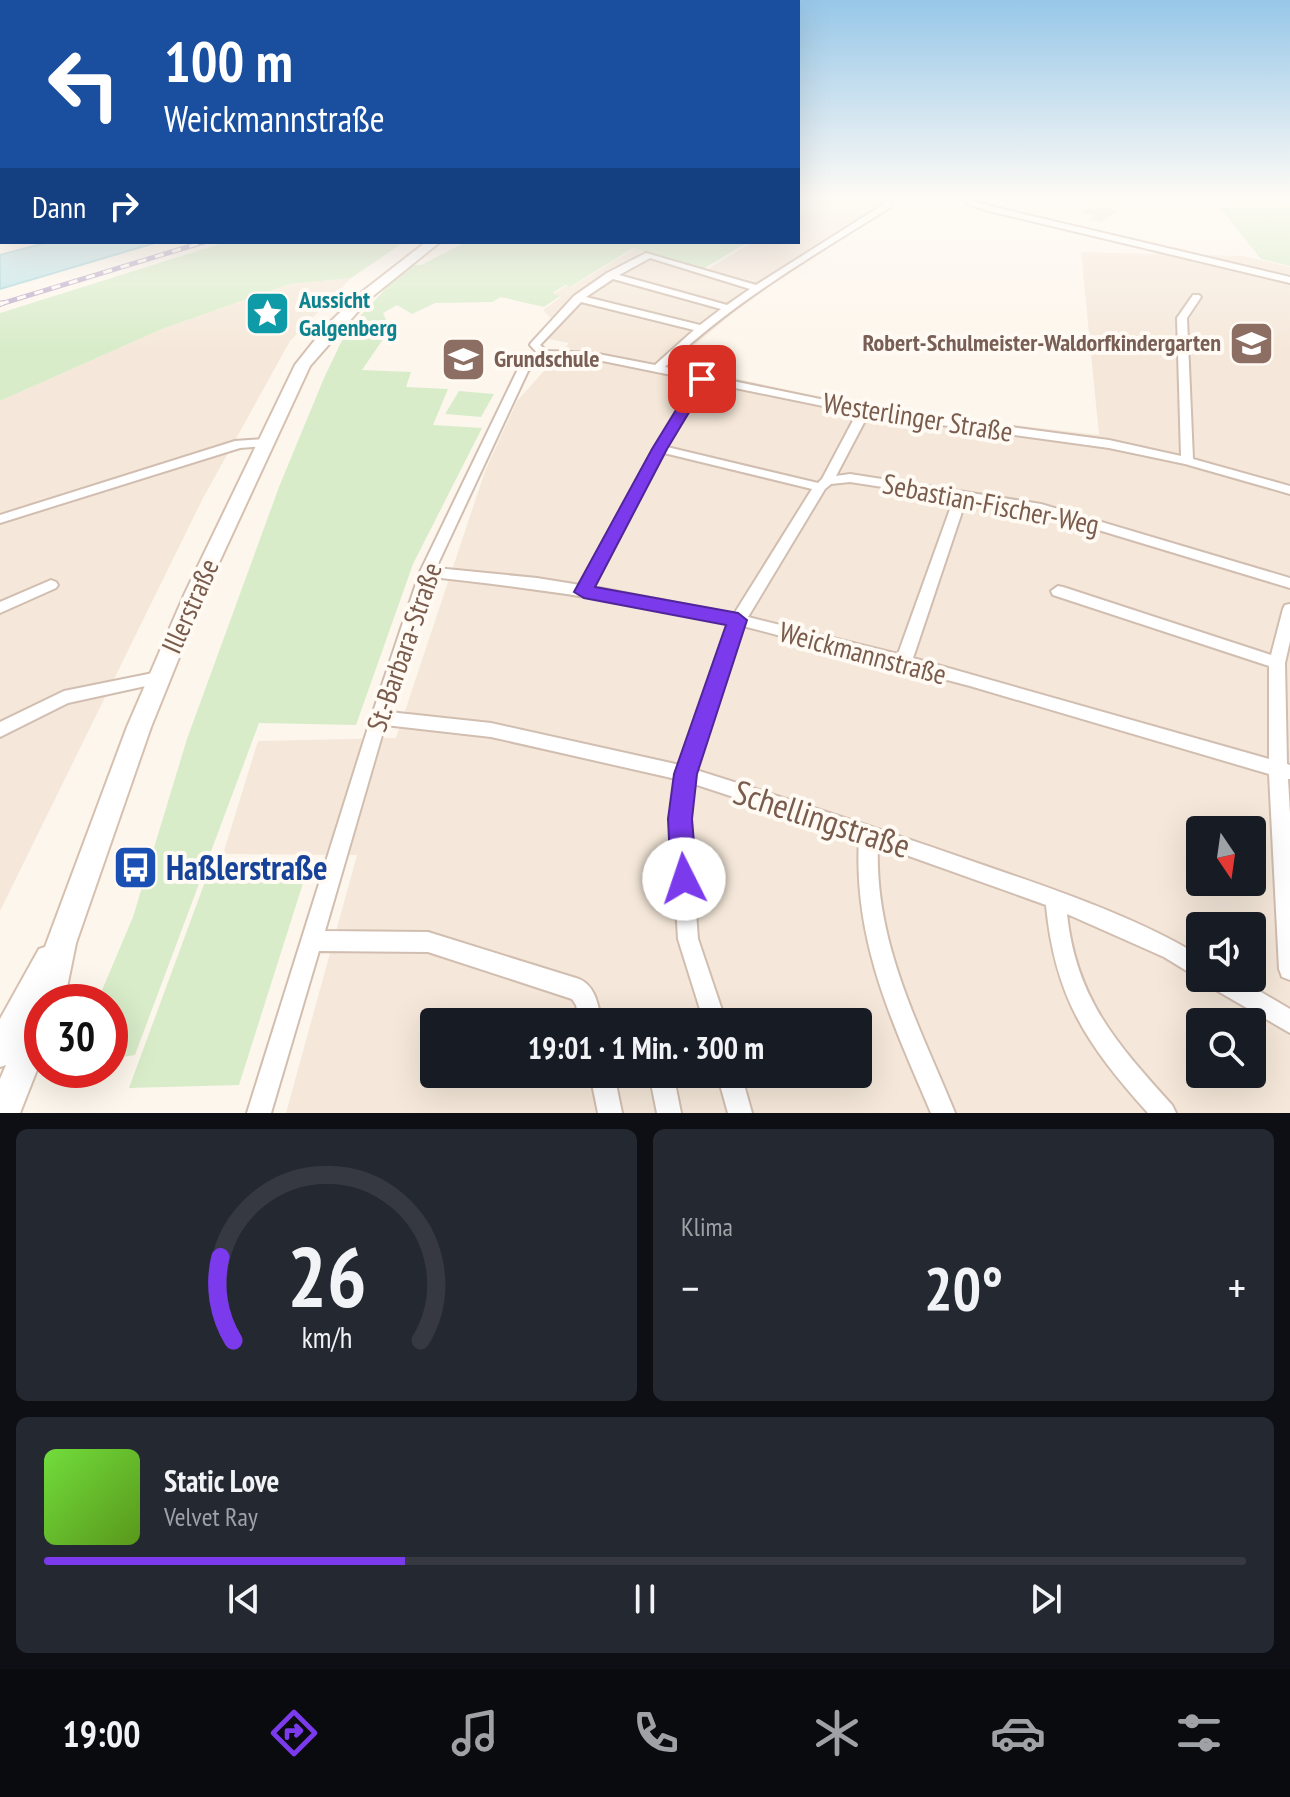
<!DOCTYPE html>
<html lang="de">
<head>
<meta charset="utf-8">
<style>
  :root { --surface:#171b24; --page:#242831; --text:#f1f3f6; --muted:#9ea1a6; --line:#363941; --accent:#7c3aed }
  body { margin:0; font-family:"PT Sans Narrow",sans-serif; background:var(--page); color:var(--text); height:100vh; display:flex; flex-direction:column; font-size:30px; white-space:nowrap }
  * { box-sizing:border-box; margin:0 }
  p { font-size:26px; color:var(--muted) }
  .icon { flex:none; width:44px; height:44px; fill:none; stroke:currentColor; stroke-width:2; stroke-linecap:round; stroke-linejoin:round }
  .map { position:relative; height:1113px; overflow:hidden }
  .panel { display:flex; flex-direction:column; gap:16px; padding:16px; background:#0d0f14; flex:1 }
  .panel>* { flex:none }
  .hud { position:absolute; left:0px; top:0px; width:800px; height:244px; box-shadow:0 8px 32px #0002; background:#1a4fa0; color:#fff; overflow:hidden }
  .needle { width:52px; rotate:167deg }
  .fabs { position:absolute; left:1186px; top:816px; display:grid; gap:16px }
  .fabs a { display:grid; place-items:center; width:80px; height:80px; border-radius:8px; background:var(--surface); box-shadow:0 8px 32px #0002; font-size:40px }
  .speed { position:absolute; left:24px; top:984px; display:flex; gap:16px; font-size:40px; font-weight:700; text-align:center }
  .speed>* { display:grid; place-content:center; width:104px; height:104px; border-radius:50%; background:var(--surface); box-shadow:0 8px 32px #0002; line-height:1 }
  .speed .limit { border:12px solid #d22; background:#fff; color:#111 }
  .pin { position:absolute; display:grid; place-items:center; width:68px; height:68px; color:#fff; margin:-34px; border-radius:16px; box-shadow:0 4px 12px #0006 }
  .me { position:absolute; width:88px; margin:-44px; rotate:356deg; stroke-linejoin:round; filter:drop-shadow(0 0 6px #0008) }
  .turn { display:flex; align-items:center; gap:28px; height:168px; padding:0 32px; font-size:36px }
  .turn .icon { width:104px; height:104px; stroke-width:2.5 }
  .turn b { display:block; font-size:56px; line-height:68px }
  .then { display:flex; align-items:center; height:76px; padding:0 32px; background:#0003; gap:16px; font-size:30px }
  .big { font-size:60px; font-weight:800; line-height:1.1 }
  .panel .card { flex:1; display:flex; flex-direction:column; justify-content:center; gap:12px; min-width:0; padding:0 28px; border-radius:12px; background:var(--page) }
  .panel .dial { align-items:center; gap:0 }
  .dial svg { height:208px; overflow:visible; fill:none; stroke:var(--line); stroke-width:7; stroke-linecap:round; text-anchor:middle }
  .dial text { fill:var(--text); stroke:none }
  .song { display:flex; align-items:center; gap:24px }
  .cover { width:96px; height:96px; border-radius:12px; background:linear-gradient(135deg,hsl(100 70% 55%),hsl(90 70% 35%)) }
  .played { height:8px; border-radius:4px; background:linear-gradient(90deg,var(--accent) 30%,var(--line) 30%) }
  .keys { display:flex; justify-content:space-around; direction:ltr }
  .heat { display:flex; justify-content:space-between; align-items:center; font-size:44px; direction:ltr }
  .panel .tiles { flex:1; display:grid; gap:16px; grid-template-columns:1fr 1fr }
  .card:last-child { grid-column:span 2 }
  .trip { position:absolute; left:420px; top:1008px; width:452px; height:80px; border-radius:8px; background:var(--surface); box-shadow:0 8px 32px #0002; font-weight:800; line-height:80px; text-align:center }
  .tabs { display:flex; height:128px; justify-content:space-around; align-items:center; background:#090b0e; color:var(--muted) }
  .tabs .icon { width:56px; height:56px }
  .tabs .current { color:var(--accent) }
  .tabs b { font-size:36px; color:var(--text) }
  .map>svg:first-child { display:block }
  .residential { fill:#f5e8da; fill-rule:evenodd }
  .green { fill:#d8ecc9 }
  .water { fill:#bfe3e8; stroke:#a5d3da; stroke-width:2 }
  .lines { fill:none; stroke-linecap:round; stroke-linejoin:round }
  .street-casing { stroke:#d1beb0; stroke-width:4 }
  .secondary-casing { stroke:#d6c0b0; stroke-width:4 }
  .street { fill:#fff; fill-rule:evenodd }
  .secondary { fill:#fff; fill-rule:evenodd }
  .rail-far1-casing { stroke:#b9a8c9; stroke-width:5 }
  .rail-casing { stroke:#b9a8c9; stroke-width:6 }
  .rail-far1 { stroke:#fffaf3; stroke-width:3; stroke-dasharray:9; stroke-linecap:butt }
  .rail { stroke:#fffaf3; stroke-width:4; stroke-dasharray:11; stroke-linecap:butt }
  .route { fill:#7c3aed; stroke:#51269a; stroke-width:2 }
  .labels { text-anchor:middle; stroke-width:8; stroke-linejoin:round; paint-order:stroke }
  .far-culture-label { font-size:24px; font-weight:bold; fill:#0d838f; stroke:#fffaf3; text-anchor:start }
  .far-education-label { font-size:24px; font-weight:bold; fill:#785e54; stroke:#fffaf3; text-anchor:end }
  .street-label { font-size:28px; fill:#7a5c4d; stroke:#fffaf3 }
  .near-street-label { font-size:34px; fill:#7a5c4d; stroke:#fffaf3 }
  .near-transit-label { font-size:34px; font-weight:bold; fill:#164399; stroke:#fffaf3; text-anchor:start }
</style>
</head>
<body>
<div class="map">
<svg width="1290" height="1113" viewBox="0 0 1290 1113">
  <rect width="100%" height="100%" fill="#fdf6ec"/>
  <g class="residential">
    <path d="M 833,195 L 883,195 L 886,204 L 760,289 L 672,365 L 872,408 L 1099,435 L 1081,252 L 1243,256 L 1290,267 L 1290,1113 L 286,1113 L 357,855 L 223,854 L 258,741 L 396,738 L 485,471 L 517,401 L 569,343 L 544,338 L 557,324 L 543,310 L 561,297 L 554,294 L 565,286 L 571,287 L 634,249 L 703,272 L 753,242 L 798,242 L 798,216 ZM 1200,830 L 1252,830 L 1252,882 L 1200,882 ZM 1200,926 L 1252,926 L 1252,978 L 1200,978 ZM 434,1022 L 858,1022 L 858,1074 L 434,1074 ZM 1200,1022 L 1252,1022 L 1252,1074 L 1200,1074 Z"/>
    <polygon points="351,278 290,341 202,500 0,911 0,401 162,329 289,284"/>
  </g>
  <g class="green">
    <polygon points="1081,195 1133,195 1114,210 1118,211 1100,222 1089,220 1095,215 1082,213 1089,205"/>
    <polygon points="1220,195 1290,195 1290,266 1261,259 1220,208 1231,208"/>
    <polygon points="226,242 404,242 351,278 289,284 162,329 0,401 0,313"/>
    <polygon points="466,242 748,242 701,270 633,248 570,287 565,285 553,293 560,296 544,307 501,297 492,302 435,303 412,314 397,305 383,313 390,329 362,370 411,372 406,387 448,389 433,425 482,428 413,564 356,725 259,723 135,1055 110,1059 110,1002 97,1002 133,917 187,739 279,487 324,378 347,330 408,265 421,265"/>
    <polygon points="459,391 494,394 481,417 445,414"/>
    <polygon points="213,860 310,861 239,1085 129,1088"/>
  </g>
  <polygon class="water" points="49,242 158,242 0,289 0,255"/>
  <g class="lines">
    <defs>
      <g id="street">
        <path d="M 884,195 L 892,195 L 891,207 C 812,256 732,303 665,367 L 864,408 L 1109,440 L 1181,456 L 1177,318 L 1193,295 L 1199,295 L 1201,297 L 1187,318 L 1193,459 L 1290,486 L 1290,494 L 1185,464 L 1109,448 L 868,415 L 836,476 L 850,474 L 1041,504 L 1290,578 L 1290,588 L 1039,512 L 966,500 L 913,658 L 1269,759 L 1269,666 L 1053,595 L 1051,591 L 1058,586 L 1063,587 L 1271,655 L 1283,609 L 1285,605 L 1290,604 L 1290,641 L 1285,663 L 1287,764 L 1290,765 L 1290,779 L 1288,779 L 1290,814 L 1290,980 L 1282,977 L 1279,969 L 1269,774 L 970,686 L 743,626 L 696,770 C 794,801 890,832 986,866 C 1056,890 1138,918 1200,956 L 1200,979 L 1164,957 L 1067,914 C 1076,999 1117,1044 1172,1105 L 1176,1113 L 1148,1113 C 1087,1045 1055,998 1046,905 L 878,845 C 874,942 919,1025 955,1113 L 931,1113 C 892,1021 853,941 859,838 L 694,784 L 689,819 L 698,939 L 726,1022 L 704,1022 L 678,939 L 671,819 L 676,779 L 491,737 L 385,725 L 325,931 L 428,932 L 579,979 C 596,986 598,1006 602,1022 L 580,1022 L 576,1005 L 572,999 L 428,952 L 319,951 L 271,1113 L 247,1113 L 371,718 L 420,572 L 518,369 L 531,357 L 538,354 L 530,345 L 531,343 L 574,296 L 607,273 L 646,253 L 756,285 L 884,204 ZM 650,258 L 750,289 L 727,305 L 619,275 ZM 613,279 L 721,309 L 700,325 L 586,297 ZM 581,302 L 694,330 L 655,365 L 593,353 L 547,351 L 540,345 ZM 553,356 L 593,359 L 696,380 L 654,449 L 580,585 L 537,578 L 436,568 L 528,371 L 539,361 ZM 706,382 L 857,413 L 822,479 L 818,483 L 667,447 ZM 664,453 L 812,489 L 734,614 L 594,587 ZM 850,482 L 954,498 L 898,654 L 748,617 L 825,489 L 831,484 ZM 432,577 C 535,588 629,602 729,623 L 680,765 L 491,723 L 389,712 Z"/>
        <polygon points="963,195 971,195 973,201 994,207 1290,277 1290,283 989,211 967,204"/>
        <polygon points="264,439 268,440 270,443 268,446 240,448 0,523 0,515 235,441"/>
        <polygon points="51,580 56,582 58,585 56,588 0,613 0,602"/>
        <polygon points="158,672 164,674 166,678 164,682 68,703 0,737 0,722 64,691"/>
        <polygon points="1206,978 1237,978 1290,1009 1290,1033 1209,986"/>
        <polygon points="590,1074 614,1074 622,1113 598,1113"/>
        <polygon points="670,1074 675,1083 681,1113 657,1113 651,1083 655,1075"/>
        <polygon points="717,1074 741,1074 752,1113 728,1113"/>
      </g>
      <polygon id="secondary" points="426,242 440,242 368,300 310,366 205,593 151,727 76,943 64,1002 42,1002 42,1057 20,1113 0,1113 0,1079 6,1065 0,1067 0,1019 39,949 45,947 127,727 185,593 295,365 326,326 358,295"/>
    </defs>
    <use href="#street" class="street-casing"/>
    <use href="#secondary" class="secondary-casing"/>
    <use href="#street" class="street"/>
    <use href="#secondary" class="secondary"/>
    <defs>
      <polyline id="rail-far1" points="0,304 204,242"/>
      <polyline id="rail" points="0,304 3,303"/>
    </defs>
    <use href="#rail-far1" class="rail-far1-casing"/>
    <use href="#rail" class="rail-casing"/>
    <use href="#rail-far1" class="rail-far1"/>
    <use href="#rail" class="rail"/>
  </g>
  <linearGradient id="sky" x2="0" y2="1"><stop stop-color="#97c7e8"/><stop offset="0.56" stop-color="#fefbf6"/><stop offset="1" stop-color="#fefbf6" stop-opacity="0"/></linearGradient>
  <rect width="1290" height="351" fill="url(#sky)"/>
  <polygon class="route" points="702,375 709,379 667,449 595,587 738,613 747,620 697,774 692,819 697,879 693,888 684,891 675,888 671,879 668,819 674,774 726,625 584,598 574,592 652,449 695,379"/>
  <defs>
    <symbol id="sight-square" viewBox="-11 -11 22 22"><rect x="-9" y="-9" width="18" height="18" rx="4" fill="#0f9aa8" stroke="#fffaf3"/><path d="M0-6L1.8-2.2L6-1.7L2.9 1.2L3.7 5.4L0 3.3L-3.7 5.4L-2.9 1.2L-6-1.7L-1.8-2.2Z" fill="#fff"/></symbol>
    <symbol id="school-square" viewBox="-11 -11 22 22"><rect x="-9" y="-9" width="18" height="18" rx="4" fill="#8d6e63" stroke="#fffaf3"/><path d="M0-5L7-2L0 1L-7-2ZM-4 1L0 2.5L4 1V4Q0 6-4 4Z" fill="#fff"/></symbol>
    <symbol id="bus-square" viewBox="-11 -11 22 22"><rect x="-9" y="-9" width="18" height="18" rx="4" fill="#1a4fb4" stroke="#fffaf3"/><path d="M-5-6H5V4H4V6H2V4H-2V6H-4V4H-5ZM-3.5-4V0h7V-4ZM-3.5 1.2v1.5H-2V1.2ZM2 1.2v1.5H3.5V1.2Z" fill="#fff"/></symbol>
  </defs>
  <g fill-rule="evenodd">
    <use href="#sight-square" x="242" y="288" width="51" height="51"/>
    <use href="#school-square" x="1226" y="318" width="51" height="51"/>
    <use href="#school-square" x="438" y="334" width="51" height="51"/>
    <use href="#bus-square" x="110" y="842" width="51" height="51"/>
  </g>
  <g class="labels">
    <g class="far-culture-label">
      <text x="299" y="308">Aussicht<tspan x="299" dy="28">Galgenberg</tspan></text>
    </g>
    <g class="far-education-label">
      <text x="1221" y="351">Robert-Schulmeister-Waldorfkindergarten</text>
      <text x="494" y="367" text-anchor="start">Grundschule</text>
    </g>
    <g class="street-label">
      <text transform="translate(918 417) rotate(9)" y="10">Westerlinger Straße</text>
      <text transform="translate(991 504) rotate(11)" y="10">Sebastian-Fischer-Weg</text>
      <text transform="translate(190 606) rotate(-66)" y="10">Illerstraße</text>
      <text transform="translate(404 647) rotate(-71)" y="10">St.-Barbara-Straße</text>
      <text transform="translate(863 653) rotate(15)" y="10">Weickmannstraße</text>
    </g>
    <g class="near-street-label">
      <text transform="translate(822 819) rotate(18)" y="12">Schellingstraße</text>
    </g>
    <g class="near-transit-label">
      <text x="166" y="880">Haßlerstraße</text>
    </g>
  </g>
</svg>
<div class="fabs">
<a><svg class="needle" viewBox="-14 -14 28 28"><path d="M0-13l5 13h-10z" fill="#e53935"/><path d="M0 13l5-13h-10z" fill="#9ea1a6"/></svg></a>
<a><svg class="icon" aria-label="sound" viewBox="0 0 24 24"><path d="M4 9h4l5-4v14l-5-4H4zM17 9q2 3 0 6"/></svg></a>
<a><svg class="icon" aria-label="search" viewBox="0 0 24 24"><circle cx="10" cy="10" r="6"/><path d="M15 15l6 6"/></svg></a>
</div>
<div class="speed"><div class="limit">30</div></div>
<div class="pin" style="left:702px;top:379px;background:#d93025"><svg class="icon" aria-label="arrive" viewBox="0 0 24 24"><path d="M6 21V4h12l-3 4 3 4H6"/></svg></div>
<svg class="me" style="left:684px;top:879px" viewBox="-20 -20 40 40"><circle r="19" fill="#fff"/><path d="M0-13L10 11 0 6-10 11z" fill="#7c3aed"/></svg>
<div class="trip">19:01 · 1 Min. · 300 m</div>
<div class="hud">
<div class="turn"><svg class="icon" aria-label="left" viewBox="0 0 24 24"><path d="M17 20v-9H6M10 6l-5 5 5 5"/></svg><div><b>100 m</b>Weickmannstraße</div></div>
<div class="then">Dann<svg class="icon" aria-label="right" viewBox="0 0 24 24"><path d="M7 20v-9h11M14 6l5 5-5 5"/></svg></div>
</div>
</div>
<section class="panel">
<div class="tiles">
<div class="card dial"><svg viewBox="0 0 100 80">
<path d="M14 69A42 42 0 1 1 86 69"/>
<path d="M14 69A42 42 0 0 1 9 37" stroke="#7c3aed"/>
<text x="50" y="56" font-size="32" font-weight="700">26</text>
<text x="50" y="72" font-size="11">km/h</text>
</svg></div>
<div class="card"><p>Klima</p>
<div class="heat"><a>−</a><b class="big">20°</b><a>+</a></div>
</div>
<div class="card">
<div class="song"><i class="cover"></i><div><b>Static Love</b><p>Velvet Ray</p></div></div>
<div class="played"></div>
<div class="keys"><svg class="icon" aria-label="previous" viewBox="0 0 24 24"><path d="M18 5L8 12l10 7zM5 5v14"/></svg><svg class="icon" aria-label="pause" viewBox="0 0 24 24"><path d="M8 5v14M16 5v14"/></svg><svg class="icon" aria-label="next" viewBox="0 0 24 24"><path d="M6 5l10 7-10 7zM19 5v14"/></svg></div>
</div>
</div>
</section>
<nav class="tabs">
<b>19:00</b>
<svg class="icon current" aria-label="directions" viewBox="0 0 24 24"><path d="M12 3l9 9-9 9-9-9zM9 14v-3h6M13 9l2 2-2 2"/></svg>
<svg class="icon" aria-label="music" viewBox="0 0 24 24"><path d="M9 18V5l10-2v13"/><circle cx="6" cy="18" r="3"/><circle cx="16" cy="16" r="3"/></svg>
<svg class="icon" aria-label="phone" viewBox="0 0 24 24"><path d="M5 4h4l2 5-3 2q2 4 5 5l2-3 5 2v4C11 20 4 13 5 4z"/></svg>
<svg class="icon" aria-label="climate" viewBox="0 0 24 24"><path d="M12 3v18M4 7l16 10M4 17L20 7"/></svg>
<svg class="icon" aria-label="car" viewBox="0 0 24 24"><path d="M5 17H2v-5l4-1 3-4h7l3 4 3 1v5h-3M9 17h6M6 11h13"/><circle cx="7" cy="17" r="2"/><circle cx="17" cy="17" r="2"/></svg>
<svg class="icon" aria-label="filters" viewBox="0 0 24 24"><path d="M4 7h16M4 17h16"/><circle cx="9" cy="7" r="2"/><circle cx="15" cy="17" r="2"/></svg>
</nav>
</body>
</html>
